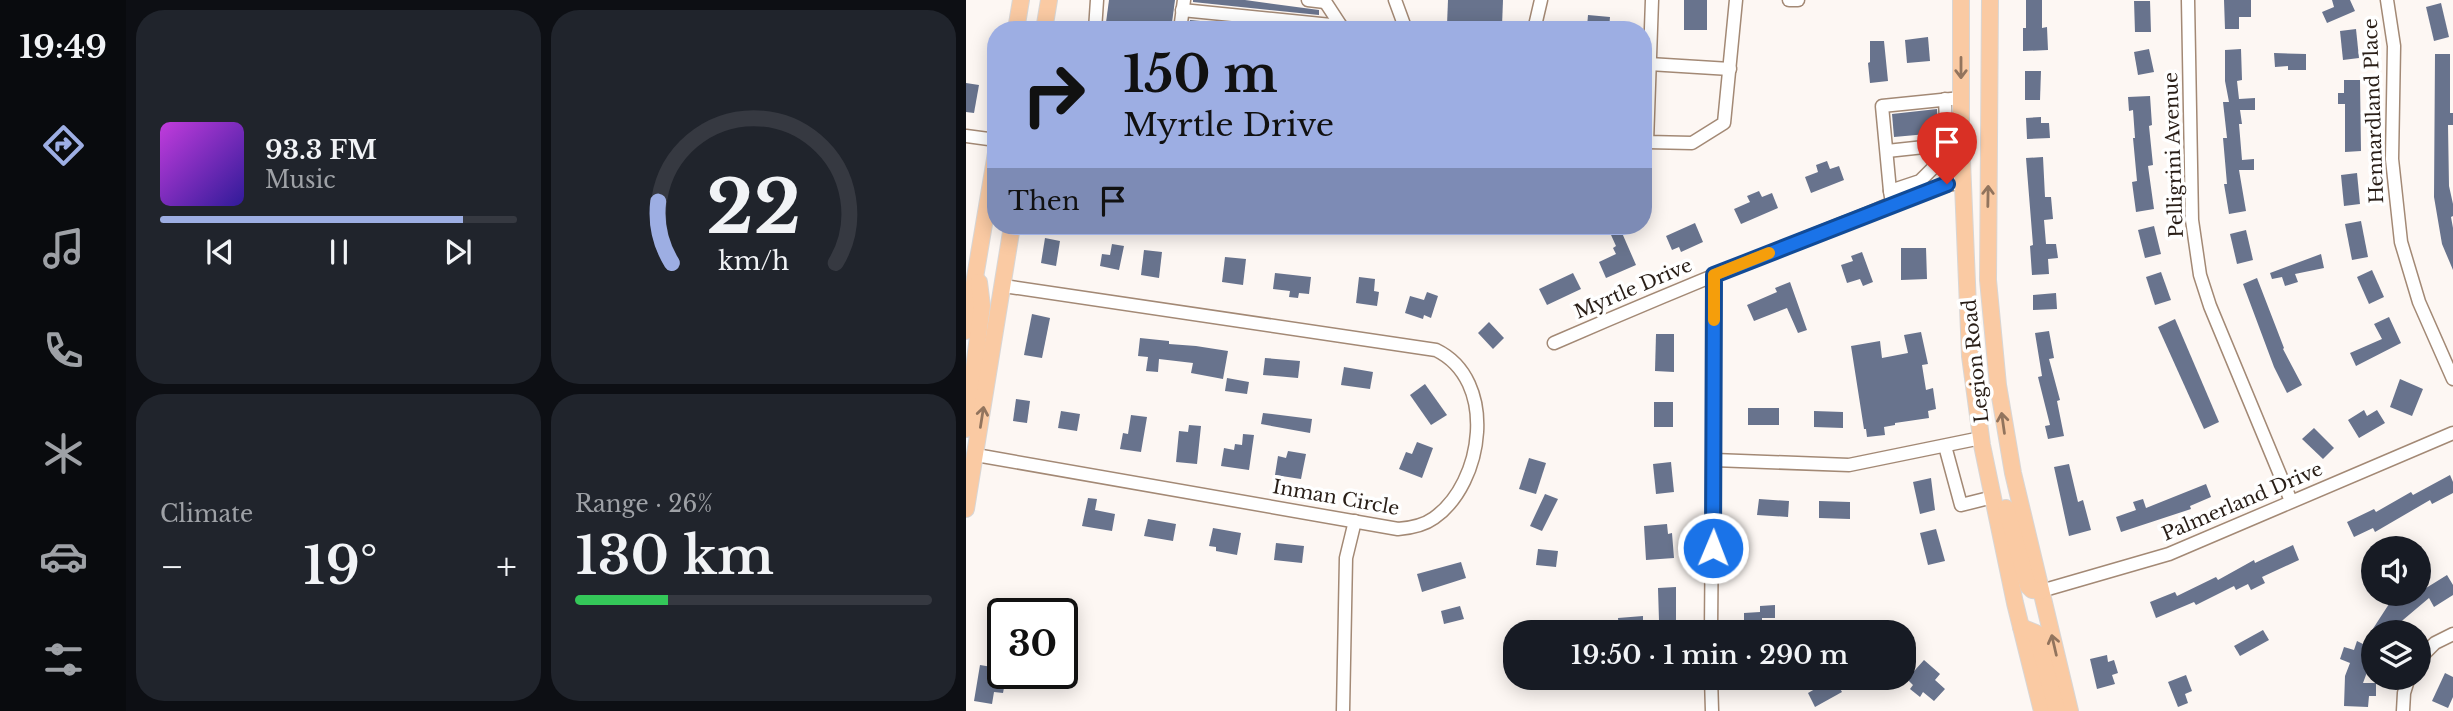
<!DOCTYPE html>
<html lang="en">
<head>
<meta charset="utf-8">
<style>
  :root { --surface:#171b24; --page:#20242c; --text:#f1f3f6; --muted:#9ea1a6; --line:#363941; --accent:#9daee3 }
  body { margin:0; font-family:"Libre Baskerville",serif; background:var(--page); color:var(--text); height:100vh; display:flex; flex-direction:column; font-size:26px; white-space:nowrap }
  * { box-sizing:border-box; margin:0 }
  p { font-size:23px; color:var(--muted) }
  .icon { flex:none; width:38px; height:38px; fill:none; stroke:currentColor; stroke-width:2; stroke-linecap:round; stroke-linejoin:round }
  .map { position:relative; flex:1; overflow:hidden }
  .side { display:flex; flex-direction:column; gap:10px; padding:10px; background:#0d0f14; width:840px }
  .side>* { flex:none }
  .banner { position:absolute; left:21px; top:21px; width:665px; height:214px; border-radius:28px; box-shadow:0 4px 18px #0003; background:#9daee3; color:#111; overflow:hidden }
  .fabs { position:absolute; left:1395px; top:536px; display:grid; gap:14px }
  .fabs a { display:grid; place-items:center; width:70px; height:70px; border-radius:50%; background:var(--surface); box-shadow:0 4px 18px #0003; font-size:35px }
  .speed { position:absolute; left:21px; top:598px; display:flex; gap:14px; font-size:35px; font-weight:700; text-align:center }
  .speed>* { display:grid; place-content:center; width:91px; height:91px; border-radius:50%; background:var(--surface); box-shadow:0 4px 18px #0003; line-height:1 }
  .speed .limit { border:4px solid #111; border-radius:10px; background:#fff; color:#111 }
  .pin { position:absolute; display:grid; place-items:center; width:60px; height:60px; color:#fff; margin:-72px -30px; border-radius:50% 50% 50% 0; rotate:-45deg; box-shadow:0 0 7px #0007 }
  .pin .icon { rotate:45deg }
  .me { position:absolute; width:77px; margin:-38px; rotate:1deg; stroke-linejoin:round; filter:drop-shadow(0 0 5px #0008) }
  .turn { display:flex; align-items:center; gap:24px; height:147px; padding:0 21px; font-size:32px }
  .turn .icon { width:91px; height:91px; stroke-width:2.5 }
  .turn b { display:block; font-size:49px; line-height:60px }
  .then { display:flex; align-items:center; height:66px; padding:0 21px; background:#0003; gap:14px; font-size:26px }
  .big { font-size:52px; font-weight:600; line-height:1.1 }
  .side .widget { flex:1; display:flex; flex-direction:column; justify-content:center; gap:10px; min-width:0; padding:0 24px; border-radius:28px; background:var(--page) }
  .side .dial { align-items:center; gap:0 }
  .dial svg { height:182px; overflow:visible; fill:none; stroke:var(--line); stroke-width:7; stroke-linecap:round; text-anchor:middle }
  .dial text { fill:var(--text); stroke:none }
  .song { display:flex; align-items:center; gap:21px }
  .cover { width:84px; height:84px; border-radius:10px; background:linear-gradient(135deg,hsl(290 70% 55%),hsl(250 70% 35%)) }
  .played { height:7px; border-radius:4px; background:linear-gradient(90deg,var(--accent) 85%,var(--line) 85%) }
  .keys { display:flex; justify-content:space-around; direction:ltr }
  .heat { display:flex; justify-content:space-between; align-items:center; font-size:38px; direction:ltr }
  .charge { height:10px; border-radius:5px; background:linear-gradient(90deg,#34c759 26%,var(--line) 0) }
  .side .tiles { flex:1; display:grid; gap:10px; grid-template-columns:repeat(2,1fr) }
  .trip { position:absolute; left:537px; top:620px; width:413px; height:70px; border-radius:28px; background:var(--surface); box-shadow:0 4px 18px #0003; font-weight:600; line-height:70px; text-align:center }
  main { display:flex; flex:1; min-height:0 }
  .tabs { display:flex; flex-direction:column; width:126px; justify-content:space-around; align-items:center; background:#090b0e; color:var(--muted) }
  .tabs .icon { width:49px; height:49px }
  .tabs .selected { color:var(--accent) }
  .tabs b { font-size:32px; color:var(--text) }
  .map>svg:first-child { display:block }
  .building { fill:#68738d }
  .lines { fill:none; stroke-linecap:round; stroke-linejoin:round }
  .minor-casing { stroke:#a38975; stroke-width:15 }
  .major-casing { stroke:#d8d6d5; stroke-width:18 }
  .minor { stroke:#fff; stroke-width:12 }
  .major { stroke:#facaa3; stroke-width:16 }
  .oneway { stroke:#92745d }
  .route-casing { stroke:#114b97; stroke-width:18 }
  .route { stroke:#1a73e8; stroke-width:12 }
  .slow { stroke:#f59e0b; stroke-width:12 }
  .labels { text-anchor:middle; stroke-width:7; stroke-linejoin:round; paint-order:stroke }
  .street-label { font-size:19px; fill:#291e17; stroke:#fff }
</style>
</head>
<body>
<main>
<nav class="tabs">
<b>19:49</b>
<svg class="icon selected" aria-label="directions" viewBox="0 0 24 24"><path d="M12 3l9 9-9 9-9-9zM9 14v-3h6M13 9l2 2-2 2"/></svg>
<svg class="icon" aria-label="music" viewBox="0 0 24 24"><path d="M9 18V5l10-2v13"/><circle cx="6" cy="18" r="3"/><circle cx="16" cy="16" r="3"/></svg>
<svg class="icon" aria-label="phone" viewBox="0 0 24 24"><path d="M5 4h4l2 5-3 2q2 4 5 5l2-3 5 2v4C11 20 4 13 5 4z"/></svg>
<svg class="icon" aria-label="climate" viewBox="0 0 24 24"><path d="M12 3v18M4 7l16 10M4 17L20 7"/></svg>
<svg class="icon" aria-label="car" viewBox="0 0 24 24"><path d="M5 17H2v-5l4-1 3-4h7l3 4 3 1v5h-3M9 17h6M6 11h13"/><circle cx="7" cy="17" r="2"/><circle cx="17" cy="17" r="2"/></svg>
<svg class="icon" aria-label="filters" viewBox="0 0 24 24"><path d="M4 7h16M4 17h16"/><circle cx="9" cy="7" r="2"/><circle cx="15" cy="17" r="2"/></svg>
</nav>
<section class="side">
<div class="tiles">
<div class="widget">
<div class="song"><i class="cover"></i><div><b>93.3 FM</b><p>Music</p></div></div>
<div class="played"></div>
<div class="keys"><svg class="icon" aria-label="previous" viewBox="0 0 24 24"><path d="M18 5L8 12l10 7zM5 5v14"/></svg><svg class="icon" aria-label="pause" viewBox="0 0 24 24"><path d="M8 5v14M16 5v14"/></svg><svg class="icon" aria-label="next" viewBox="0 0 24 24"><path d="M6 5l10 7-10 7zM19 5v14"/></svg></div>
</div>
<div class="widget dial"><svg viewBox="0 0 100 80">
<path d="M14 69A42 42 0 1 1 86 69"/>
<path d="M14 69A42 42 0 0 1 8 42" stroke="#9daee3"/>
<text x="50" y="56" font-size="32" font-weight="700">22</text>
<text x="50" y="72" font-size="11">km/h</text>
</svg></div>
<div class="widget"><p>Climate</p>
<div class="heat"><a>−</a><b class="big">19°</b><a>+</a></div>
</div>
<div class="widget"><p>Range · 26%</p><b class="big">130 km</b><div class="charge"></div></div>
</div>
</section>
<div class="map">
<svg width="1487" height="711" viewBox="0 0 1487 711">
  <rect width="100%" height="100%" fill="#fdf7f3"/>
  <g class="building">
    <polygon points="143,0 209,0 205,30 139,30"/>
    <polygon points="227,0 279,0 353,10 353,15 227,2"/>
    <polygon points="482,0 537,0 536,26 481,25"/>
    <rect x="718" y="0" width="23" height="30"/>
    <polygon points="1060,0 1076,0 1076,28 1081,27 1082,50 1057,51 1057,28 1060,28"/>
    <polygon points="1258,0 1285,0 1285,17 1273,17 1273,29 1259,29"/>
    <polygon points="1366,0 1384,0 1389,11 1361,23 1356,12 1368,7"/>
    <polygon points="1168,1 1184,1 1185,32 1169,32"/>
    <polygon points="1475,3 1483,37 1468,41 1460,7"/>
    <polygon points="622,15 644,17 643,29 621,27"/>
    <polygon points="224,20 325,30 243,30 223,27"/>
    <polygon points="1390,29 1393,58 1377,60 1374,31"/>
    <polygon points="962,37 964,61 941,63 939,40"/>
    <polygon points="904,41 918,41 922,81 904,83 902,63 904,62"/>
    <polygon points="1183,49 1188,72 1172,75 1168,52"/>
    <polygon points="1275,49 1276,80 1271,81 1273,99 1289,98 1289,110 1274,110 1276,124 1273,124 1276,160 1288,159 1288,170 1273,170 1280,211 1263,214 1258,184 1261,184 1257,138 1261,138 1257,102 1263,102 1259,81 1259,50"/>
    <polygon points="1308,53 1340,54 1340,70 1322,70 1322,66 1309,67"/>
    <polygon points="1469,54 1484,54 1484,113 1487,113 1487,125 1482,125 1483,186 1487,204 1487,216 1485,217 1487,228 1487,270 1476,244 1468,197"/>
    <polygon points="1059,71 1075,71 1074,100 1059,100"/>
    <polygon points="1378,80 1394,80 1395,151 1379,152 1379,104 1372,104 1372,93 1378,93"/>
    <polygon points="0,83 13,85 8,113 0,112"/>
    <polygon points="1184,96 1186,125 1183,126 1187,165 1182,166 1188,209 1170,212 1166,182 1171,181 1167,138 1169,138 1167,110 1163,111 1162,97"/>
    <polygon points="971,109 972,133 928,137 926,114"/>
    <polygon points="1075,117 1075,123 1083,123 1084,138 1061,139 1060,118"/>
    <polygon points="1077,157 1079,197 1085,197 1087,219 1078,220 1080,244 1090,244 1092,258 1082,259 1083,274 1066,275 1064,246 1067,245 1060,158"/>
    <polygon points="861,161 864,169 873,166 878,180 845,193 839,177 852,172 850,165"/>
    <polygon points="1391,173 1394,204 1378,206 1375,175"/>
    <polygon points="793,191 796,197 806,193 812,208 775,224 768,209 784,202 781,196"/>
    <polygon points="1395,221 1402,257 1386,260 1379,224"/>
    <polygon points="729,223 737,242 715,252 713,247 706,250 700,236"/>
    <polygon points="641,226 653,226 670,265 640,278 633,262 650,254 647,248 650,246"/>
    <polygon points="1188,226 1195,254 1179,258 1172,230"/>
    <polygon points="1280,230 1287,260 1271,264 1264,234"/>
    <polygon points="79,238 94,241 90,266 75,263"/>
    <polygon points="146,244 158,246 153,270 134,266 136,254 144,255"/>
    <polygon points="935,248 960,248 961,279 935,280"/>
    <polygon points="178,250 196,252 193,278 175,275"/>
    <polygon points="896,252 907,282 897,286 894,279 881,283 875,265 887,261 885,256"/>
    <polygon points="1355,254 1358,268 1329,274 1332,282 1319,286 1316,277 1306,279 1304,273"/>
    <polygon points="259,257 280,259 277,285 256,282"/>
    <polygon points="1406,270 1418,297 1403,304 1391,277"/>
    <polygon points="1195,272 1205,300 1189,305 1180,277"/>
    <polygon points="309,273 345,277 343,294 333,293 332,298 323,297 324,291 307,289"/>
    <polygon points="607,273 615,289 581,305 573,289"/>
    <polygon points="393,277 409,279 408,291 413,292 411,306 390,303"/>
    <polygon points="1291,278 1318,348 1317,349 1336,385 1321,393 1308,367 1277,284"/>
    <polygon points="824,282 841,330 832,333 821,308 788,321 781,305 811,292 809,288"/>
    <polygon points="461,292 472,296 465,318 458,315 457,319 439,313 444,296 458,300"/>
    <polygon points="1090,293 1091,309 1067,310 1067,295"/>
    <polygon points="66,314 84,318 76,358 58,355"/>
    <polygon points="1423,317 1435,343 1390,366 1384,353 1416,339 1408,324"/>
    <polygon points="1209,319 1253,422 1238,429 1192,327"/>
    <polygon points="523,322 538,338 527,349 512,333"/>
    <polygon points="1083,331 1088,358 1083,359 1094,400 1091,401 1098,436 1082,439 1079,426 1084,425 1072,377 1076,376 1069,333"/>
    <polygon points="955,332 962,364 956,365 960,390 967,388 970,409 962,411 963,418 929,423 929,425 918,427 919,435 901,437 900,429 898,429 885,346 914,341 916,358 942,353 938,335"/>
    <polygon points="690,334 708,334 708,372 689,371"/>
    <polygon points="174,338 203,341 203,344 230,346 262,351 257,379 225,373 227,363 193,359 192,372 180,371 182,357 172,356"/>
    <polygon points="299,358 334,361 332,378 297,375"/>
    <polygon points="378,367 407,372 404,389 375,385"/>
    <polygon points="261,378 283,382 281,394 259,391"/>
    <polygon points="1434,379 1457,389 1446,416 1424,407"/>
    <polygon points="459,384 481,415 465,425 444,395"/>
    <polygon points="50,399 64,401 61,423 47,421"/>
    <rect x="688" y="402" width="19" height="25"/>
    <rect x="782" y="408" width="31" height="17"/>
    <polygon points="1398,410 1401,416 1411,410 1419,423 1393,438 1382,420"/>
    <polygon points="95,411 114,414 111,431 92,428"/>
    <polygon points="848,411 877,412 877,428 848,427"/>
    <polygon points="297,413 346,419 344,433 295,424"/>
    <polygon points="165,415 181,417 175,452 154,449 157,433 162,434"/>
    <polygon points="223,425 235,426 231,464 210,462 213,431 222,432"/>
    <polygon points="1348,428 1368,448 1357,459 1336,439"/>
    <polygon points="277,434 288,435 283,470 255,466 258,448 268,450 269,444 276,445"/>
    <polygon points="451,442 467,448 456,478 433,469 440,452 446,454"/>
    <polygon points="322,451 340,454 335,479 309,475 312,456 320,458"/>
    <polygon points="563,458 580,463 570,494 553,489"/>
    <polygon points="705,462 708,492 690,494 687,464"/>
    <polygon points="1103,464 1112,502 1117,500 1125,530 1103,536 1088,467"/>
    <polygon points="1484,475 1487,482 1487,493 1466,504 1464,500 1409,532 1407,528 1388,537 1381,522 1408,509 1410,512 1445,492 1447,495"/>
    <polygon points="965,478 969,510 954,514 947,482"/>
    <polygon points="1240,484 1245,497 1224,506 1225,509 1155,532 1150,517 1170,510 1167,502 1177,499 1180,508"/>
    <polygon points="579,494 592,499 576,531 564,526"/>
    <polygon points="122,498 131,499 129,510 149,514 146,531 116,526"/>
    <polygon points="793,499 823,501 822,517 791,515"/>
    <polygon points="853,501 884,502 884,519 853,518"/>
    <polygon points="182,519 210,524 207,541 178,536"/>
    <polygon points="701,524 702,534 706,533 708,558 680,560 678,526"/>
    <polygon points="247,528 275,533 271,555 250,551 250,547 243,546"/>
    <polygon points="970,529 979,561 962,565 954,533"/>
    <polygon points="310,543 338,546 336,563 308,560"/>
    <polygon points="1327,545 1333,560 1296,577 1299,583 1285,590 1282,584 1270,590 1268,586 1230,605 1228,602 1190,618 1184,602 1209,592 1211,596 1250,577 1252,580 1288,560 1289,563"/>
    <polygon points="572,549 592,551 590,567 570,565"/>
    <polygon points="495,562 500,578 456,592 451,574"/>
    <polygon points="1481,575 1487,585 1487,595 1468,607 1463,598 1431,625 1441,632 1407,632 1407,656 1397,683 1410,683 1410,696 1403,696 1402,707 1378,706 1379,676 1384,663 1374,659 1378,647 1388,650 1391,641 1397,644 1423,604 1437,593 1452,593"/>
    <polygon points="710,587 710,620 693,621 692,588"/>
    <polygon points="809,605 809,618 796,618 796,632 778,632 778,613 794,612 794,606"/>
    <polygon points="494,606 498,619 478,624 475,611"/>
    <polygon points="677,616 677,627 653,629 652,618"/>
    <polygon points="1297,630 1303,640 1274,656 1268,646"/>
    <polygon points="1141,655 1142,662 1148,660 1152,673 1146,675 1149,684 1131,689 1124,659"/>
    <polygon points="958,660 974,674 969,680 979,689 968,701 957,692 954,697 944,689 947,685 941,679"/>
    <polygon points="14,665 32,668 31,675 40,677 37,693 28,692 26,704 8,701"/>
    <polygon points="1479,673 1487,677 1487,697 1482,708 1466,701"/>
    <polygon points="1220,675 1226,691 1219,694 1222,703 1212,707 1202,682"/>
    <polygon points="868,678 876,692 849,707 842,693"/>
  </g>
  <g class="lines">
    <defs>
      <g id="minor">
        <polyline points="342,0 359,2"/>
        <polyline points="358,0 377,29"/>
        <polyline points="429,0 440,30"/>
        <polyline points="686,0 681,142 726,143 758,123 770,0"/>
        <polyline points="823,0 832,0"/>
        <polyline points="1222,0 1226,220 1234,275 1244,306 1325,501"/>
        <polyline points="1421,0 1428,46 1426,159 1435,242 1453,302 1487,379"/>
        <polyline points="216,10 375,26"/>
        <polyline points="129,30 131,0"/>
        <polyline points="214,30 218,0"/>
        <polyline points="568,30 575,0"/>
        <polyline points="683,64 764,69"/>
        <polyline points="0,136 30,140"/>
        <polyline points="921,151 986,144"/>
        <polyline points="924,191 916,106 995,98"/>
        <polyline points="925,197 924,191 954,181 967,168 981,144 979,99"/>
        <path d="M 588,343 C 685,301 782,261 880,222 C 913,210 963,184 997,183"/>
        <polyline points="979,446 995,505 1027,497"/>
        <path d="M 10,455 L 432,529 C 445,528 457,526 468,518 C 518,483 532,380 470,350 L 38,286"/>
        <polyline points="748,460 883,465 1015,438"/>
        <polyline points="1075,591 1203,554 1487,433"/>
        <polyline points="745,632 748,275"/>
        <polyline points="1452,660 1469,643 1487,634"/>
        <polyline points="745,677 746,711"/>
        <polyline points="377,711 380,558 389,521"/>
        <polyline points="1437,711 1438,693 1443,677"/>
      </g>
      <g id="major">
        <polyline points="995,0 995,136 1004,356 1016,445 1049,603 1076,711"/>
        <polyline points="1024,0 1022,280 1032,385 1047,473 1104,711"/>
        <polyline points="50,30 55,0"/>
        <polyline points="78,30 83,0"/>
        <polyline points="0,331 30,153"/>
        <polyline points="0,429 16,306 13,282"/>
        <polyline points="1040,508 1062,586 1066,590 1075,591"/>
        <polyline points="0,509 46,226"/>
        <polyline points="1055,627 1070,633 1091,711"/>
      </g>
    </defs>
    <use href="#minor" class="minor-casing"/>
    <use href="#major" class="major-casing"/>
    <use href="#minor" class="minor"/>
    <use href="#major" class="major"/>
  </g>
  <defs><path id="oneway-shaft" d="M-6 0H5M1.5-3L5.5 0L1.5 3" fill="none" stroke-width="1.6" stroke-linecap="round" stroke-linejoin="round" transform="scale(1.75)"/></defs>
  <g class="oneway">
    <use href="#oneway-shaft" transform="translate(995 68) rotate(90)"/>
    <use href="#oneway-shaft" transform="translate(1022 196) rotate(-89)"/>
    <use href="#oneway-shaft" transform="translate(16 417) rotate(-81)"/>
    <use href="#oneway-shaft" transform="translate(1037 423) rotate(-98)"/>
    <use href="#oneway-shaft" transform="translate(1088 645) rotate(-103)"/>
  </g>
  <g class="lines">
    <defs>
      <polyline id="route" points="747,548 748,275 981,184"/>
    </defs>
    <use href="#route" class="route-casing"/>
    <use href="#route" class="route"/>
    <polyline class="slow" points="748,320 748,275 803,253"/>
  </g>
  <g class="labels">
    <g class="street-label">
      <text transform="translate(1407 111) rotate(-92)" y="7">Hennardland Place</text>
      <text transform="translate(1207 155) rotate(-92)" y="7">Pelligrini Avenue</text>
      <text transform="translate(667 288) rotate(-23)" y="7">Myrtle Drive</text>
      <text transform="translate(1009 361) rotate(-96)" y="7">Legion Road</text>
      <text transform="translate(370 497) rotate(10)" y="7">Inman Circle</text>
      <text transform="translate(1276 501) rotate(-23)" y="7">Palmerland Drive</text>
    </g>
  </g>
</svg>
<div class="fabs">
<a><svg class="icon" aria-label="sound" viewBox="0 0 24 24"><path d="M4 9h4l5-4v14l-5-4H4zM17 9q2 3 0 6"/></svg></a>
<a><svg class="icon" aria-label="layers" viewBox="0 0 24 24"><path d="M12 4l9 5-9 5-9-5zM3 14l9 5 9-5"/></svg></a>
</div>
<div class="speed"><div class="limit">30</div></div>
<div class="pin" style="left:981px;top:184px;background:#d93025"><svg class="icon" aria-label="arrive" viewBox="0 0 24 24"><path d="M6 21V4h12l-3 4 3 4H6"/></svg></div>
<svg class="me" style="left:747px;top:548px" viewBox="-20 -20 40 40"><circle r="17" fill="#1a73e8" stroke="#fff" stroke-width="3"/><path d="M0-11L8 9 0 5-8 9z" fill="#fff"/></svg>
<div class="trip">19:50 · 1 min · 290 m</div>
<div class="banner">
<div class="turn"><svg class="icon" aria-label="right" viewBox="0 0 24 24"><path d="M7 20v-9h11M14 6l5 5-5 5"/></svg><div><b>150 m</b>Myrtle Drive</div></div>
<div class="then">Then<svg class="icon" aria-label="arrive" viewBox="0 0 24 24"><path d="M6 21V4h12l-3 4 3 4H6"/></svg></div>
</div>
</div>
</main>
</body>
</html>
